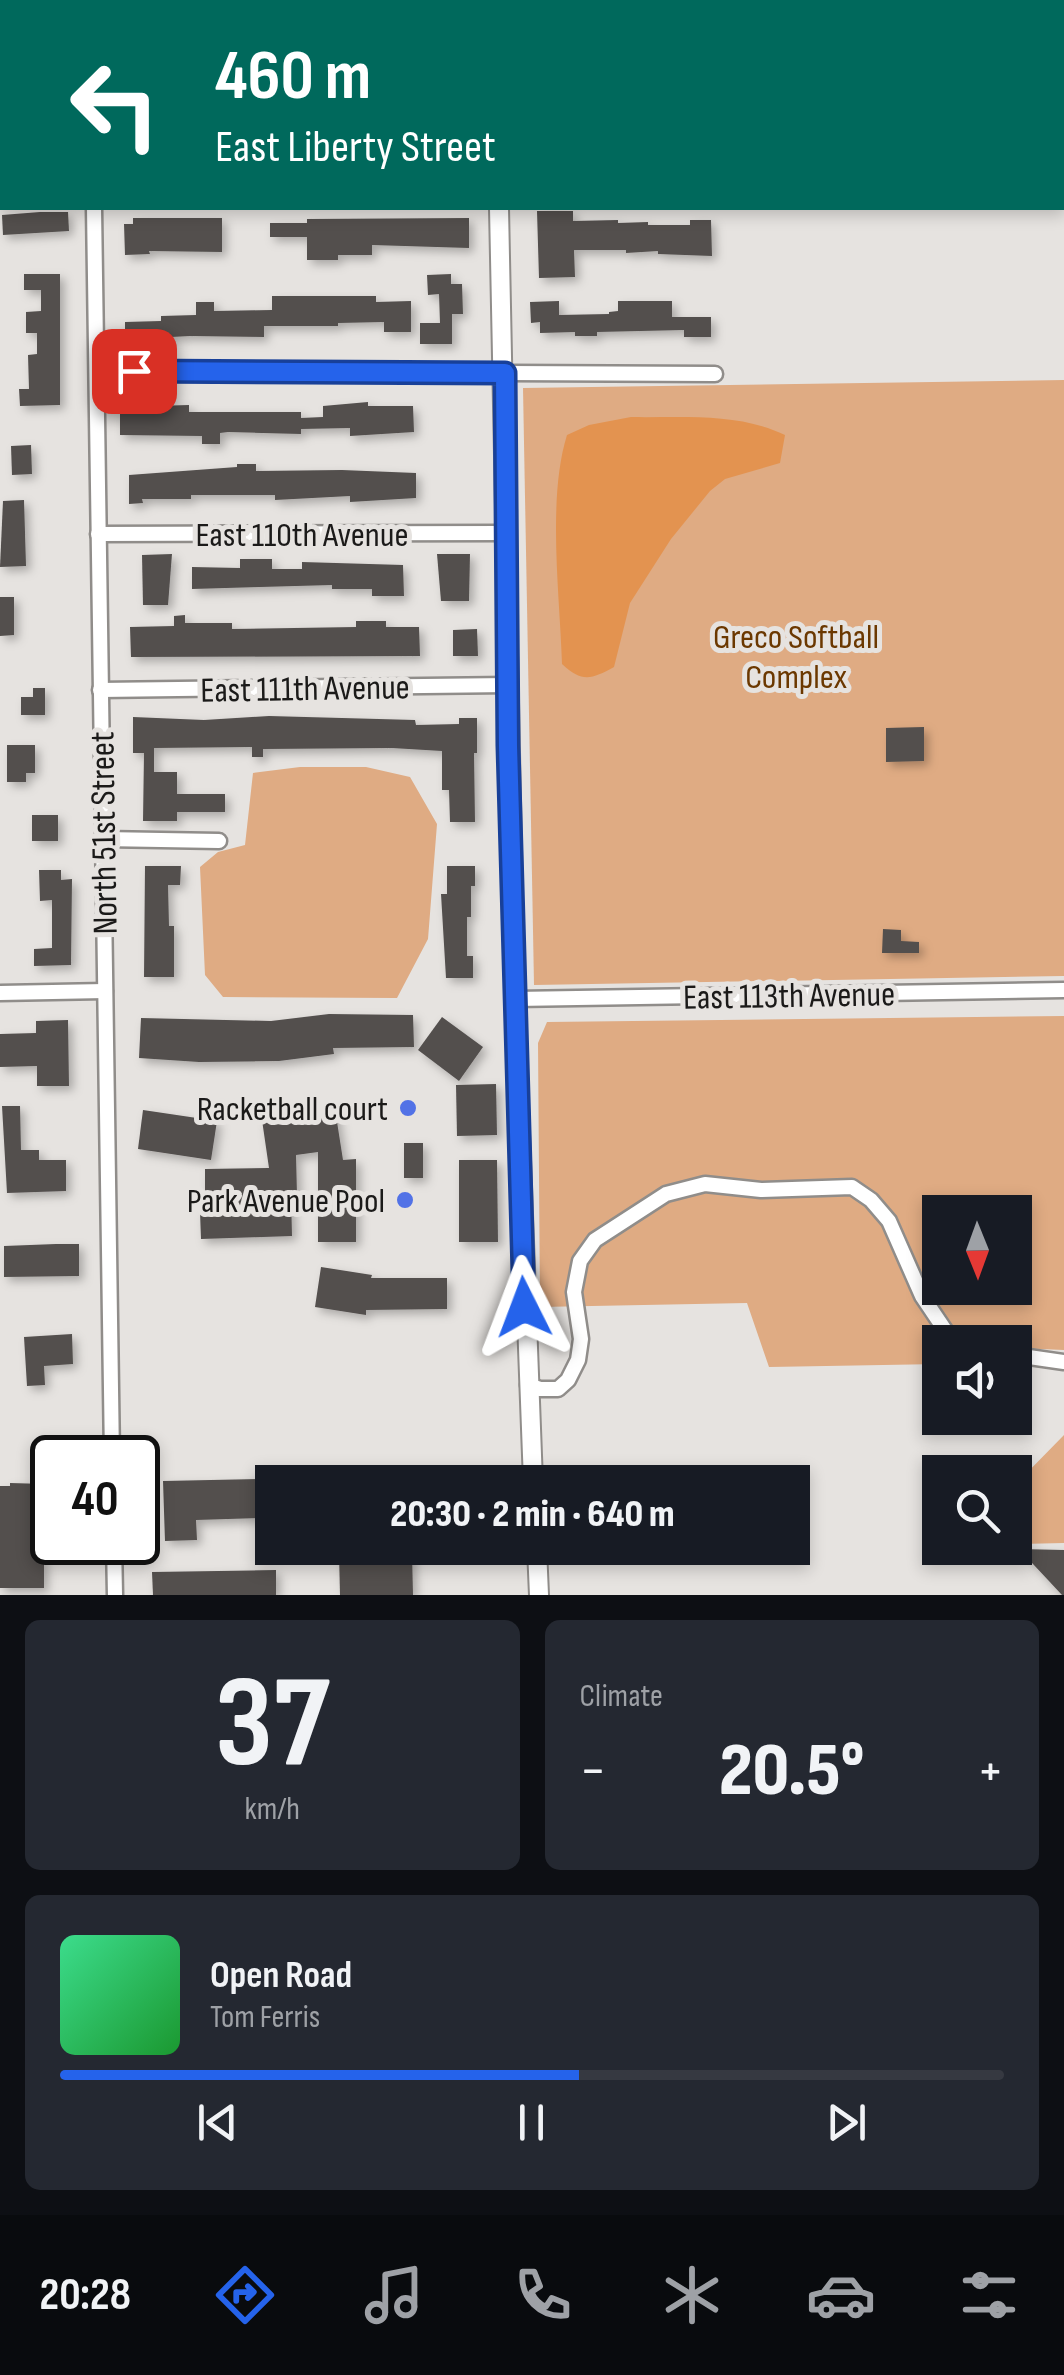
<!DOCTYPE html>
<html lang="en">
<head>
<meta charset="utf-8">
<style>
  :root { --surface:#171b24; --page:#242831; --text:#f1f3f6; --muted:#9ea1a6; --line:#363941; --accent:#2563eb }
  body { margin:0; font-family:"Sofia Sans Condensed",sans-serif; background:var(--page); color:var(--text); height:100vh; display:flex; flex-direction:column; font-size:38px; white-space:nowrap }
  * { box-sizing:border-box; margin:0 }
  p { font-size:32px; color:var(--muted) }
  .icon { flex:none; width:55px; height:55px; fill:none; stroke:currentColor; stroke-width:2; stroke-linecap:round; stroke-linejoin:round }
  .map { position:relative; height:1595px; overflow:hidden }
  .details { display:flex; flex-direction:column; gap:25px; padding:25px; background:#0d0f14; flex:1 }
  .details>* { flex:none }
  .top-card { position:absolute; left:0px; top:0px; width:1065px; height:210px; box-shadow:0 5px 15px #0003; background:#00695c; color:#fff; overflow:hidden }
  .needle { width:65px; rotate:179deg }
  .buttons { position:absolute; left:922px; top:1195px; display:grid; gap:20px }
  .buttons a { display:grid; place-items:center; width:110px; height:110px; border-radius:0px; background:var(--surface); box-shadow:0 5px 15px #0003; font-size:50px }
  .speed { position:absolute; left:30px; top:1435px; display:flex; gap:20px; font-size:50px; font-weight:700; text-align:center }
  .speed>* { display:grid; place-content:center; width:130px; height:130px; border-radius:50%; background:var(--surface); box-shadow:0 5px 15px #0003; line-height:1 }
  .speed .limit { border:5px solid #111; border-radius:15px; background:#fff; color:#111 }
  .pin { position:absolute; display:grid; place-items:center; width:85px; height:85px; color:#fff; margin:-42px; border-radius:20px; box-shadow:0 5px 15px #0006 }
  .me { position:absolute; width:110px; margin:-55px; rotate:357deg; stroke-linejoin:round; filter:drop-shadow(0 0 8px #0008) }
  .turn { display:flex; align-items:center; gap:35px; height:210px; padding:0 50px; font-size:45px }
  .turn .icon { width:130px; height:130px; stroke-width:2.5 }
  .turn b { display:block; font-size:70px; line-height:85px }
  .big { font-size:75px; font-weight:800; line-height:1.1 }
  .details .card { flex:1; display:flex; flex-direction:column; justify-content:center; gap:15px; min-width:0; padding:0 35px; border-radius:15px; background:var(--page) }
  .details .dial { align-items:center; gap:0 }
  .dial b { font-size:130px; line-height:1 }
  .song { display:flex; align-items:center; gap:30px }
  .cover { width:120px; height:120px; border-radius:15px; background:linear-gradient(135deg,hsl(150 70% 55%),hsl(130 70% 35%)) }
  .played { height:10px; border-radius:5px; background:linear-gradient(90deg,var(--accent) 55%,var(--line) 55%) }
  .keys { display:flex; justify-content:space-around; direction:ltr }
  .heat { display:flex; justify-content:space-between; align-items:center; font-size:55px; direction:ltr }
  .details .tiles { flex:1; display:grid; gap:25px; grid-template-columns:1fr 1fr }
  .card:last-child { grid-column:span 2 }
  .trip { position:absolute; left:255px; top:1465px; width:555px; height:100px; border-radius:0px; background:var(--surface); box-shadow:0 5px 15px #0003; font-weight:800; line-height:100px; text-align:center }
  .tabs { display:flex; height:160px; justify-content:space-around; align-items:center; background:#090b0e; color:var(--muted) }
  .tabs .icon { width:70px; height:70px }
  .tabs .active { color:var(--accent) }
  .tabs b { font-size:45px; color:var(--text) }
  .map>svg:first-child { display:block }
  .green { fill:#dfab83; fill-rule:evenodd }
  .water { fill:#e39350 }
  .building { fill:#534f4d; filter:url(#shadow) }
  .lines { fill:none; stroke-linecap:round; stroke-linejoin:round }
  .minor-casing { stroke:#908d8a; stroke-width:19 }
  .tertiary-casing { stroke:#908d8a; stroke-width:22 }
  .minor { stroke:#fff; stroke-width:14 }
  .tertiary { stroke:#fff; stroke-width:18 }
  .route-casing { stroke:#184099; stroke-width:25 }
  .route { stroke:#2563eb; stroke-width:18 }
  .poi-dot { fill:#5272e6; stroke:#e6e3e0; stroke-width:4 }
  .labels { text-anchor:middle; stroke-width:10; stroke-linejoin:round; paint-order:stroke }
  .street-label { font-size:35px; fill:#1b1a19; stroke:#e6e3e0 }
  .park-label { font-size:35px; fill:#6b3800; stroke:#e6e3e0 }
  .poi-label { font-size:35px; fill:#1b1a19; stroke:#e6e3e0; text-anchor:end }
</style>
</head>
<body>
<div class="map">
<svg width="1064" height="1595" viewBox="0 0 1064 1595">
  <defs>
    <filter id="shadow"><feDropShadow dx="4.5" dy="4.5" stdDeviation="5" flood-color="#0004"/></filter>
  </defs>
  <rect width="100%" height="100%" fill="#e6e3e0"/>
  <g class="green">
    <polygon points="1064,380 1064,976 534,985 523,388"/>
    <polygon points="300,767 366,767 410,777 437,824 428,939 397,998 223,997 205,975 200,867 218,852 245,845 253,773"/>
    <path d="M 1064,1016 L 1064,1350 L 1015,1348 L 1015,1342 L 940,1342 L 940,1364 L 769,1367 L 747,1303 L 540,1307 L 538,1043 L 547,1022 ZM 940,1212 L 1015,1212 L 1015,1288 L 940,1288 Z"/>
    <polygon points="1064,1435 1064,1543 1020,1544 1015,1547 1015,1485"/>
  </g>
  <path class="water" d="M 631,417 C 683,418 737,412 785,435 L 780,463 L 725,479 L 710,491 L 671,539 L 630,603 L 614,667 C 592,679 582,683 562,664 C 560,597 547,499 567,435 L 589,425 Z"/>
  <g class="building">
    <polygon points="537,211 573,211 573,221 618,220 618,223 648,222 648,225 690,225 690,220 711,220 712,256 658,254 658,251 626,253 626,250 574,250 575,277 539,278"/>
    <polygon points="40,212 68,212 69,231 3,235 2,215"/>
    <polygon points="133,218 222,218 222,252 149,251 150,254 125,255 124,224 133,224"/>
    <polygon points="469,218 469,248 372,245 372,255 338,255 338,260 307,260 307,237 270,237 270,223 307,223 307,219"/>
    <polygon points="24,274 60,274 60,405 20,406 19,389 29,389 28,355 37,354 37,333 26,333 26,312 41,311 41,290 24,290"/>
    <polygon points="451,274 451,284 462,284 463,314 452,314 452,344 420,344 420,323 440,323 439,294 428,295 427,275"/>
    <polygon points="272,296 376,296 376,302 411,301 411,332 384,332 384,322 338,323 338,326 264,326 264,337 190,336 152,338 152,343 125,344 125,322 161,321 161,316 196,315 196,302 214,302 214,311 272,310"/>
    <polygon points="559,301 559,315 609,314 609,312 618,311 618,301 672,301 672,317 711,317 711,337 684,337 684,330 597,332 597,336 575,336 575,332 540,333 540,322 531,323 530,302"/>
    <polygon points="368,402 368,406 413,406 414,432 350,436 350,428 301,429 301,434 228,432 220,433 220,444 202,444 202,436 120,435 120,407 189,405 189,412 301,412 301,418 323,417 323,406"/>
    <polygon points="31,445 32,474 12,475 11,446"/>
    <polygon points="237,464 256,464 256,471 342,470 416,473 416,498 350,502 350,496 275,500 275,495 191,495 191,499 142,499 143,503 129,504 129,475 237,467"/>
    <polygon points="24,500 26,566 0,567 3,501"/>
    <polygon points="172,554 168,605 143,605 142,555"/>
    <polygon points="437,554 470,554 469,601 441,601"/>
    <polygon points="240,559 272,559 272,569 302,569 302,562 403,565 404,596 372,596 372,589 332,589 332,585 192,589 192,567 240,568"/>
    <polygon points="0,597 14,597 14,635 0,636"/>
    <polygon points="185,615 185,623 232,623 232,629 356,627 356,621 386,621 386,627 419,627 420,656 131,657 130,627 174,626 174,616"/>
    <polygon points="477,629 478,656 453,656 453,630"/>
    <polygon points="33,688 45,688 45,715 21,715 21,697 33,697"/>
    <polygon points="269,716 415,720 416,725 459,724 459,718 477,718 477,753 474,753 475,822 450,822 449,790 442,790 442,751 392,748 263,749 263,757 252,757 252,747 154,748 154,772 177,772 177,794 225,794 225,812 177,812 177,821 143,821 144,753 133,753 133,717 204,720"/>
    <polygon points="924,727 924,761 886,762 886,728"/>
    <polygon points="7,745 35,745 35,773 26,773 26,782 7,782"/>
    <rect x="32" y="815" width="26" height="26"/>
    <polygon points="145,866 181,866 180,885 168,885 169,926 174,926 174,977 144,977"/>
    <polygon points="447,866 475,866 475,886 471,886 471,917 467,917 467,956 473,956 473,978 446,978 441,894 447,894"/>
    <polygon points="39,870 61,870 61,880 72,879 71,965 34,966 34,949 52,948 52,900 40,901"/>
    <polygon points="883,929 901,930 901,941 919,942 919,953 882,953"/>
    <polygon points="329,1014 413,1015 414,1047 333,1048 334,1054 279,1061 199,1062 139,1058 141,1018 271,1021"/>
    <polygon points="442,1017 483,1047 459,1081 418,1050"/>
    <polygon points="68,1020 69,1086 37,1086 37,1066 0,1067 0,1034 36,1033 36,1021"/>
    <polygon points="496,1084 497,1135 457,1136 456,1085"/>
    <polygon points="2,1106 20,1106 21,1150 39,1150 39,1160 66,1160 66,1191 7,1193"/>
    <polygon points="335,1109 343,1160 356,1159 356,1242 318,1242 318,1152 296,1155 297,1195 291,1195 292,1236 201,1239 200,1212 205,1212 205,1169 269,1168 262,1120"/>
    <polygon points="143,1110 217,1121 211,1160 138,1149"/>
    <rect x="404" y="1143" width="19" height="35"/>
    <polygon points="459,1160 497,1160 498,1242 459,1242"/>
    <polygon points="56,1244 79,1244 79,1276 4,1277 4,1246"/>
    <polygon points="321,1267 372,1275 371,1278 447,1278 447,1309 366,1310 366,1315 315,1307"/>
    <polygon points="72,1334 73,1364 44,1366 45,1385 27,1386 24,1337"/>
    <polygon points="259,1479 259,1489 270,1488 271,1508 260,1508 260,1518 196,1520 197,1540 165,1541 163,1481"/>
    <polygon points="10,1483 45,1484 44,1509 37,1509 38,1559 44,1559 44,1588 0,1588 0,1486 10,1486"/>
    <polygon points="1019,1549 1064,1550 1064,1595 1062,1595"/>
    <polygon points="412,1552 413,1595 340,1595 339,1553"/>
    <polygon points="276,1570 276,1595 153,1595 152,1572"/>
  </g>
  <g class="lines">
    <defs>
      <g id="minor">
        <polyline points="236,0 236,2"/>
        <polyline points="914,0 914,2"/>
        <polyline points="1062,173 1064,173"/>
        <polyline points="0,175 2,175"/>
        <polyline points="94,208 112,1458"/>
        <polyline points="97,371 715,374"/>
        <polyline points="98,534 505,533"/>
        <polyline points="100,690 509,685"/>
        <polyline points="103,839 219,841"/>
        <polyline points="0,993 105,991"/>
        <polyline points="515,999 1064,990"/>
        <polyline points="1015,1355 1064,1362"/>
        <polyline points="528,1385 540,1389 558,1389 568,1380 578,1360 581,1339 574,1292 580,1261 595,1240 666,1194 705,1184 761,1190 852,1187 871,1200 889,1221 922,1296 953,1342"/>
        <polyline points="114,1542 115,1595"/>
      </g>
      <g id="tertiary">
        <polyline points="495,0 495,2"/>
        <polyline points="499,208 515,999 533,1482"/>
        <polyline points="537,1548 539,1595"/>
      </g>
    </defs>
    <use href="#minor" class="minor-casing"/>
    <use href="#tertiary" class="tertiary-casing"/>
    <use href="#minor" class="minor"/>
    <use href="#tertiary" class="tertiary"/>
  </g>
  <g class="lines">
    <defs>
      <polyline id="route" points="134,371 505,373 508,746 524,1307"/>
    </defs>
    <use href="#route" class="route-casing"/>
    <use href="#route" class="route"/>
  </g>
  <g class="poi-dot">
    <circle cx="408" cy="1108" r="10"/>
    <circle cx="405" cy="1200" r="10"/>
  </g>
  <g class="labels">
    <g class="street-label">
      <text x="302" y="546">East 110th Avenue</text>
      <text transform="translate(305 688) rotate(-1)" y="12">East 111th Avenue</text>
      <text transform="translate(103 833) rotate(-91)" y="12">North 51st Street</text>
      <text transform="translate(789 995) rotate(-1)" y="12">East 113th Avenue</text>
    </g>
    <g class="park-label">
      <text x="796" y="648">Greco Softball<tspan x="796" dy="40">Complex</tspan></text>
    </g>
    <g class="poi-label">
      <text x="388" y="1120">Racketball court</text>
      <text x="385" y="1212">Park Avenue Pool</text>
    </g>
  </g>
</svg>
<div class="buttons">
<a><svg class="needle" viewBox="-14 -14 28 28"><path d="M0-13l5 13h-10z" fill="#e53935"/><path d="M0 13l5-13h-10z" fill="#9ea1a6"/></svg></a>
<a><svg class="icon" aria-label="sound" viewBox="0 0 24 24"><path d="M4 9h4l5-4v14l-5-4H4zM17 9q2 3 0 6"/></svg></a>
<a><svg class="icon" aria-label="search" viewBox="0 0 24 24"><circle cx="10" cy="10" r="6"/><path d="M15 15l6 6"/></svg></a>
</div>
<div class="speed"><div class="limit">40</div></div>
<div class="pin" style="left:134px;top:371px;background:#d93025"><svg class="icon" aria-label="arrive" viewBox="0 0 24 24"><path d="M6 21V4h12l-3 4 3 4H6"/></svg></div>
<svg class="me" style="left:524px;top:1307px" viewBox="-20 -20 40 40"><path d="M0-17L14 15 0 8-14 15z" fill="#2563eb" stroke="#fff" stroke-width="4"/></svg>
<div class="trip">20:30 · 2 min · 640 m</div>
<div class="top-card">
<div class="turn"><svg class="icon" aria-label="left" viewBox="0 0 24 24"><path d="M17 20v-9H6M10 6l-5 5 5 5"/></svg><div><b>460 m</b>East Liberty Street</div></div>
</div>
</div>
<section class="details">
<div class="tiles">
<div class="card dial"><b>37</b><p>km/h</p></div>
<div class="card"><p>Climate</p>
<div class="heat"><a>−</a><b class="big">20.5°</b><a>+</a></div>
</div>
<div class="card">
<div class="song"><i class="cover"></i><div><b>Open Road</b><p>Tom Ferris</p></div></div>
<div class="played"></div>
<div class="keys"><svg class="icon" aria-label="previous" viewBox="0 0 24 24"><path d="M18 5L8 12l10 7zM5 5v14"/></svg><svg class="icon" aria-label="pause" viewBox="0 0 24 24"><path d="M8 5v14M16 5v14"/></svg><svg class="icon" aria-label="next" viewBox="0 0 24 24"><path d="M6 5l10 7-10 7zM19 5v14"/></svg></div>
</div>
</div>
</section>
<nav class="tabs">
<b>20:28</b>
<svg class="icon active" aria-label="directions" viewBox="0 0 24 24"><path d="M12 3l9 9-9 9-9-9zM9 14v-3h6M13 9l2 2-2 2"/></svg>
<svg class="icon" aria-label="music" viewBox="0 0 24 24"><path d="M9 18V5l10-2v13"/><circle cx="6" cy="18" r="3"/><circle cx="16" cy="16" r="3"/></svg>
<svg class="icon" aria-label="phone" viewBox="0 0 24 24"><path d="M5 4h4l2 5-3 2q2 4 5 5l2-3 5 2v4C11 20 4 13 5 4z"/></svg>
<svg class="icon" aria-label="climate" viewBox="0 0 24 24"><path d="M12 3v18M4 7l16 10M4 17L20 7"/></svg>
<svg class="icon" aria-label="car" viewBox="0 0 24 24"><path d="M5 17H2v-5l4-1 3-4h7l3 4 3 1v5h-3M9 17h6M6 11h13"/><circle cx="7" cy="17" r="2"/><circle cx="17" cy="17" r="2"/></svg>
<svg class="icon" aria-label="filters" viewBox="0 0 24 24"><path d="M4 7h16M4 17h16"/><circle cx="9" cy="7" r="2"/><circle cx="15" cy="17" r="2"/></svg>
</nav>
</body>
</html>
